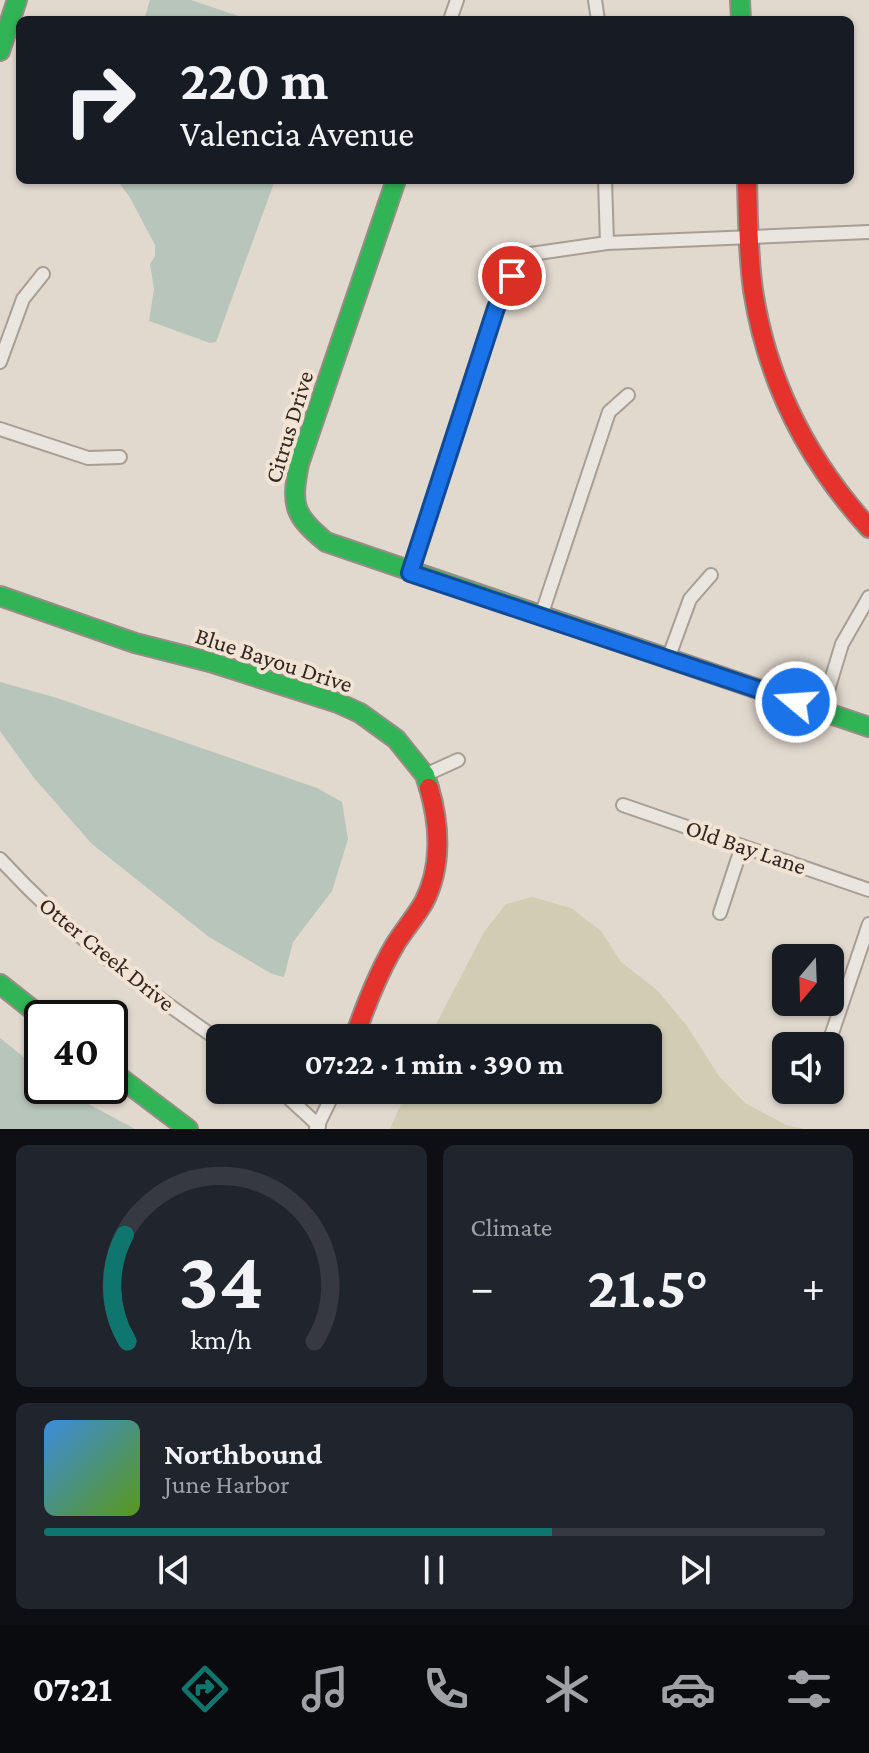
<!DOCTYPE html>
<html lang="en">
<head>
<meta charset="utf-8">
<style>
  :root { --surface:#171b24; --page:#20242c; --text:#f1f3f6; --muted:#9ea1a6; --line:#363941; --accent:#0f766e }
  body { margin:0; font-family:"Crimson Pro",serif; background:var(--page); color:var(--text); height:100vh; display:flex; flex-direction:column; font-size:30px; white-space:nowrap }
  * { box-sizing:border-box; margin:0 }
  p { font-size:26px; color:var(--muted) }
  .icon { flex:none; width:44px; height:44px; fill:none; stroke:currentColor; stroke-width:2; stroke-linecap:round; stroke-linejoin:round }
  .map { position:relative; height:1129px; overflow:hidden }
  .side { display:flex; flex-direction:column; gap:16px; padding:16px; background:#0d0f14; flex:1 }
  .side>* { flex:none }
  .banner { position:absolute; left:16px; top:16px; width:838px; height:168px; border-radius:12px; box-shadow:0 2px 6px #0004; background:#171b24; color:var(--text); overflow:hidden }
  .needle { width:52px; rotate:199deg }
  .fabs { position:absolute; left:772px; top:944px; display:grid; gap:16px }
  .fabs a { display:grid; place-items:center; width:72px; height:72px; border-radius:12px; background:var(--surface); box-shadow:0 2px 6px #0004; font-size:40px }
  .speed { position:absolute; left:24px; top:1000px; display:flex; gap:16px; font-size:40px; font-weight:700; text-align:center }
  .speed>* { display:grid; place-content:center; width:104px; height:104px; border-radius:50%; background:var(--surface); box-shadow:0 2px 6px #0004; line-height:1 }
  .speed .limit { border:4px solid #111; border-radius:12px; background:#fff; color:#111 }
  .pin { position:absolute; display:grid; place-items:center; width:68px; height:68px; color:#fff; margin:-34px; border:4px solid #fff; border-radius:50%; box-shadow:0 2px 8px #0007 }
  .me { position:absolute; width:88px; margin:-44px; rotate:288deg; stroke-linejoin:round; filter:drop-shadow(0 0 6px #0008) }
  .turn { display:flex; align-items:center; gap:28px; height:168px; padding:0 32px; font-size:36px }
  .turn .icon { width:104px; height:104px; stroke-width:2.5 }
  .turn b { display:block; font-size:56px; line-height:68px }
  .big { font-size:60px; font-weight:700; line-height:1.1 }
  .side .widget { flex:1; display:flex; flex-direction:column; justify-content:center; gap:12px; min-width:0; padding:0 28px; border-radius:12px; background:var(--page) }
  .side .dial { align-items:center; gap:0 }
  .dial svg { height:208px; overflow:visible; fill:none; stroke:var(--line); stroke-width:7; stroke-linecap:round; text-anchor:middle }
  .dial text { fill:var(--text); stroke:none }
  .song { display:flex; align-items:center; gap:24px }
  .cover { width:96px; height:96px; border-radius:12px; background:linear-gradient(135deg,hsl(210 70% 55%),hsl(90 70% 35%)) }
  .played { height:8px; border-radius:4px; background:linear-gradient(90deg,var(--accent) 65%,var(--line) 65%) }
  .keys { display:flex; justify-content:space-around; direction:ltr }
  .heat { display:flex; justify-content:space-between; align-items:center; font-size:44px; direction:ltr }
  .side .tiles { flex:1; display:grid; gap:16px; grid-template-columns:1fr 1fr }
  .widget:last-child { grid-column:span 2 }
  .trip { position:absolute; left:206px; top:1024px; width:456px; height:80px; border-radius:12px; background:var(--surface); box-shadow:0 2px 6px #0004; font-weight:700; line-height:80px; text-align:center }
  .tab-bar { display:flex; height:128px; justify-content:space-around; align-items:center; background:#090b0e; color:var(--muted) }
  .tab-bar .icon { width:56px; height:56px }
  .tab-bar .active { color:var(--accent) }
  .tab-bar b { font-size:36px; color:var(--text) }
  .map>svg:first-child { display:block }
  .green { fill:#d2ccb2 }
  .water { fill:#b8c5ba }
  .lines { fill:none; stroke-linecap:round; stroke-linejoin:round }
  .street-casing { stroke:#a79e96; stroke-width:16 }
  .fast-casing { stroke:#968d86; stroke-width:22 }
  .jam-casing { stroke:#968d86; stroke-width:22 }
  .street { stroke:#eae5de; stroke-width:12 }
  .fast { stroke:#30b455; stroke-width:18 }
  .jam { stroke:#e5322d; stroke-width:18 }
  .route-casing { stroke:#114b97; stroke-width:20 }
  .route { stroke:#1a73e8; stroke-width:14 }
  .labels { text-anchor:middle; stroke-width:8; stroke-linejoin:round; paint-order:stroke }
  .street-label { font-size:24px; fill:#342620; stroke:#f2e4d4 }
</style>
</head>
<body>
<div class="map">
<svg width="869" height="1129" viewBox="0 0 869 1129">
  <rect width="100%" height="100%" fill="#e1d8ce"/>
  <polygon class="green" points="532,897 571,908 601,931 621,962 657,990 687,1026 719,1076 745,1103 786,1125 804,1129 390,1129 407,1090 648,1090 648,1038 429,1038 484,932 506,904"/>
  <g class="water">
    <polygon points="150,0 191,0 250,20 144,20"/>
    <polygon points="117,180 275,180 216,342 210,343 149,321 154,289 150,264 155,256 155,245 129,196"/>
    <polygon points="0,682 57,698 317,788 342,802 348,839 332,891 293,942 284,977 272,974 209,937 92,844 34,778 0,731"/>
    <polygon points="0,1038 42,1072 42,1086 61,1086 79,1099 135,1129 0,1129"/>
  </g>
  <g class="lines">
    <defs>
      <g id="street">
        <polyline points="595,0 598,20"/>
        <polyline points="450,20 457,0"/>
        <polyline points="605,180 607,243"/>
        <polyline points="0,362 23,299 43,274"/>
        <polyline points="0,429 88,458 120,457"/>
        <polyline points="410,573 496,308 512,276 531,254 607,243 869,232"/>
        <polyline points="541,616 609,412 628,395"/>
        <polyline points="668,659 690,599 711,575"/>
        <polyline points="822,710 842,644 869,597"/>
        <polyline points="425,775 458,760"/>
        <polyline points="623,805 869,890"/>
        <path d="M 0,859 C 69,934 137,984 220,1041"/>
        <polyline points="720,913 742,846"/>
        <polyline points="829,1042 869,924"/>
        <polyline points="280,1090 319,1126"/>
        <polyline points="316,1129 335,1090"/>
      </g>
      <g id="fast">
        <polyline points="740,0 741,20"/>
        <polyline points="0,51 17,0"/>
        <path d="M 396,180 L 299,464 C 291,505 293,515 326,542 L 869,727"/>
        <polyline points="0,596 135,643 210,662 338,703 360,713 396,739 425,775 429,788"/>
        <polyline points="0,984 43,1018"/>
        <polyline points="110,1070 188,1129"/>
      </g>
      <g id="jam">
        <path d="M 747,180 C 748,217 748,254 753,290 C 767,381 807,460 869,528"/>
        <path d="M 354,1038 C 366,1005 378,973 396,943 C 405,929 416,916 424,902 C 442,867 440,825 429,788"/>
      </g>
    </defs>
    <use href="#street" class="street-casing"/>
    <use href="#fast" class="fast-casing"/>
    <use href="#jam" class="jam-casing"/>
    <use href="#street" class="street"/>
    <use href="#fast" class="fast"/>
    <use href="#jam" class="jam"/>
  </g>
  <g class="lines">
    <defs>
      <polyline id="route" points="512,276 496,308 410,573 796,702"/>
    </defs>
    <use href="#route" class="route-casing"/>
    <use href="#route" class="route"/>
  </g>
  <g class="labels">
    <g class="street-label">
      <text transform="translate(289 427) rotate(-73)" y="8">Citrus Drive</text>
      <text transform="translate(274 660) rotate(18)" y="8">Blue Bayou Drive</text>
      <text transform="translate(746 847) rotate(19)" y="8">Old Bay Lane</text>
      <text transform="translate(107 954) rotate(39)" y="8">Otter Creek Drive</text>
    </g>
  </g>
</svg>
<div class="fabs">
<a><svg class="needle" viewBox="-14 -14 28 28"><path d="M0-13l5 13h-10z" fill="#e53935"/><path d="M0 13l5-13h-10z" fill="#9ea1a6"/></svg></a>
<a><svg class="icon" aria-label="sound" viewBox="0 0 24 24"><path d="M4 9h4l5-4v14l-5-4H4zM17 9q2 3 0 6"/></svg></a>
</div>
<div class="speed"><div class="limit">40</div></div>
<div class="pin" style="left:512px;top:276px;background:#d93025"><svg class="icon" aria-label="arrive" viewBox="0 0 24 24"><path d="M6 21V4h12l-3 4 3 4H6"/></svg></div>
<svg class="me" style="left:796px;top:702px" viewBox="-20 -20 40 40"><circle r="17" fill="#1a73e8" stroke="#fff" stroke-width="3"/><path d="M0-11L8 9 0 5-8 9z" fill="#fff"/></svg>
<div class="trip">07:22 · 1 min · 390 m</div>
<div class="banner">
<div class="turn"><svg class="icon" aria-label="right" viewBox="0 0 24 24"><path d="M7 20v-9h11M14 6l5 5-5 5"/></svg><div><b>220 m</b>Valencia Avenue</div></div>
</div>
</div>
<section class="side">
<div class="tiles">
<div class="widget dial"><svg viewBox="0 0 100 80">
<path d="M14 69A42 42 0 1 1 86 69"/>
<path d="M14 69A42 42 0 0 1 13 28" stroke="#0f766e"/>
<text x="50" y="56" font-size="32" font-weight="700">34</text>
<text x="50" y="72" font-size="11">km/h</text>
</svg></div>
<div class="widget"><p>Climate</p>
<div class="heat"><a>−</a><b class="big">21.5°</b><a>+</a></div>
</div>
<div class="widget">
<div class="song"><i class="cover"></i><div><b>Northbound</b><p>June Harbor</p></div></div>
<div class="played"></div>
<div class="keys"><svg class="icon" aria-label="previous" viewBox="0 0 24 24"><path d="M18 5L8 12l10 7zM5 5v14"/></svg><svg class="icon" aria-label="pause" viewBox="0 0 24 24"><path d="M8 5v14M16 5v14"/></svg><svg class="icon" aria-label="next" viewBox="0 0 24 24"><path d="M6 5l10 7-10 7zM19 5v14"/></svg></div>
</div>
</div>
</section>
<nav class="tab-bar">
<b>07:21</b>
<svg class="icon active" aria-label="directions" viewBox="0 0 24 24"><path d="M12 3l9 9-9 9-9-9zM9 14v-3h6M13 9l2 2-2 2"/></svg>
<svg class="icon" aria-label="music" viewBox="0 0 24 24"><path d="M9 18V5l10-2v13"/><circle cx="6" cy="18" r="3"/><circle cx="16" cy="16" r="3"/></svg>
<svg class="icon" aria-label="phone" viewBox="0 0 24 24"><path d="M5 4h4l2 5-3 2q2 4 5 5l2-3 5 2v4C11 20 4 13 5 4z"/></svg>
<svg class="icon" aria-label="climate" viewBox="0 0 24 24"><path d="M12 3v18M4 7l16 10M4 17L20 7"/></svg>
<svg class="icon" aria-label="car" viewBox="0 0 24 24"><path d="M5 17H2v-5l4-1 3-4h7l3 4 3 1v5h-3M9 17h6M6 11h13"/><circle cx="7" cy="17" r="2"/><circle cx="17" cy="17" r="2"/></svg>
<svg class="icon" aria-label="filters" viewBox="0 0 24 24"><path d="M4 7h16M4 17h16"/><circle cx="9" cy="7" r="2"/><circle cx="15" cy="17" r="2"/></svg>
</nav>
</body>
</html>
